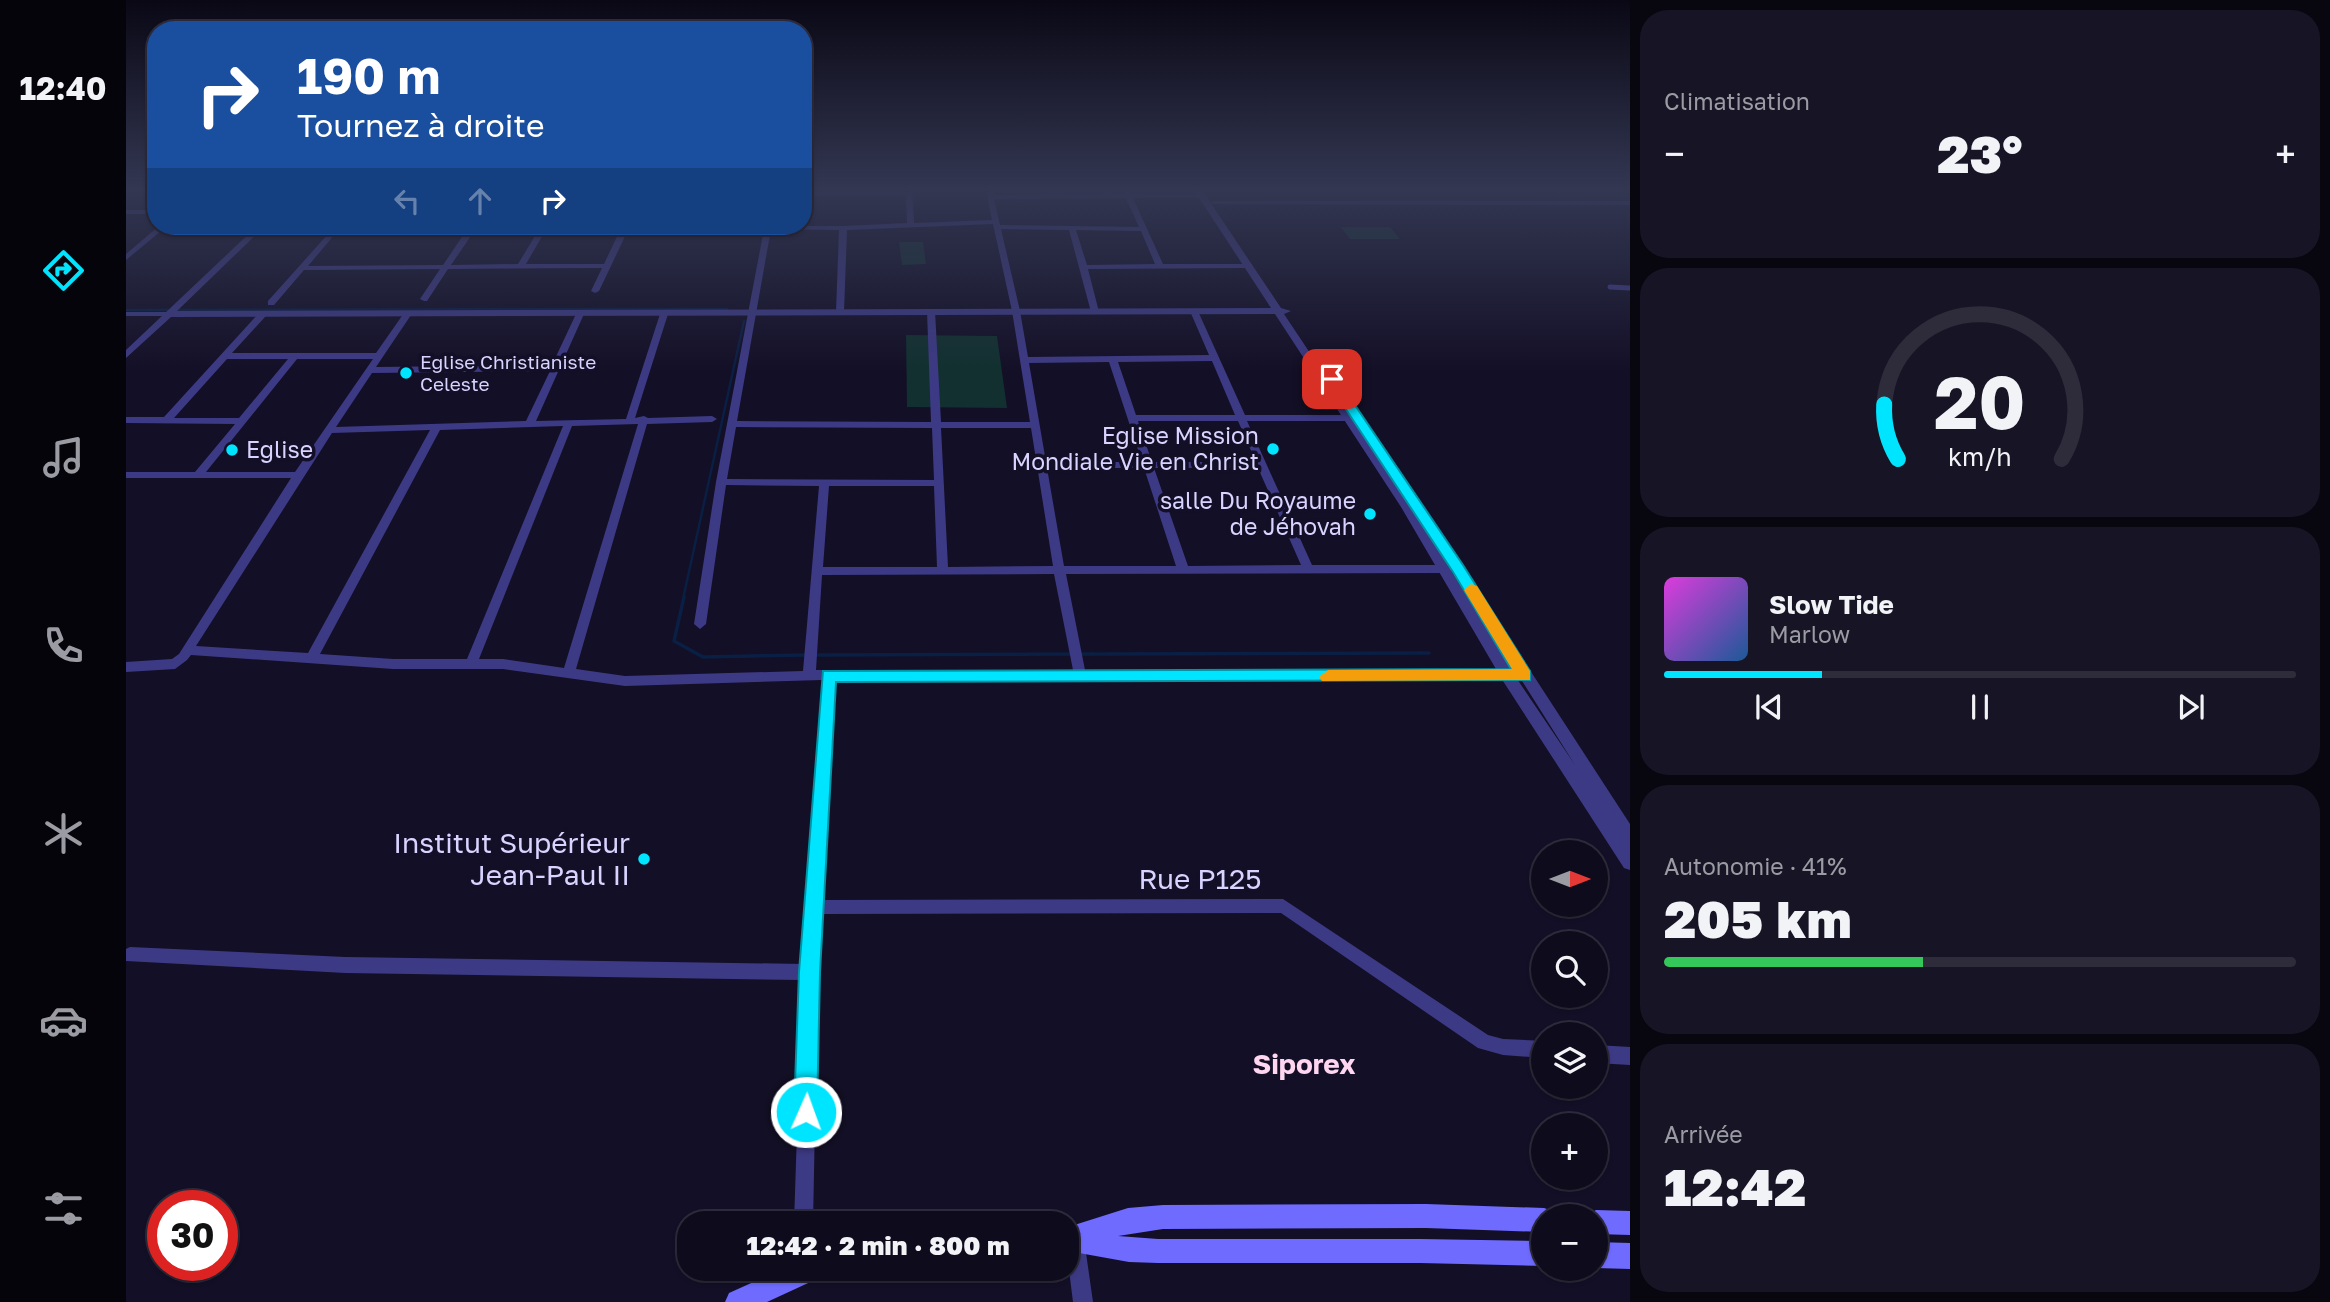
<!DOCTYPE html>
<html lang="fr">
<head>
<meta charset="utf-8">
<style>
  :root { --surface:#0e0b1c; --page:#171425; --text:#f1f3f6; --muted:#9b9ba3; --line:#2e2b3b; --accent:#00e5ff }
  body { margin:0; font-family:"Golos Text",sans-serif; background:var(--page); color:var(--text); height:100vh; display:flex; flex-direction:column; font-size:26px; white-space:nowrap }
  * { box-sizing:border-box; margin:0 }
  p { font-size:23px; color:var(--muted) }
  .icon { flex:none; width:38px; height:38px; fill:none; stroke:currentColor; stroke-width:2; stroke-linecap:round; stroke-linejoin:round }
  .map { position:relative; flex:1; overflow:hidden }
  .panel { display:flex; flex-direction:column; gap:10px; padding:10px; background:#08060f; width:700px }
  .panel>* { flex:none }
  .top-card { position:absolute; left:21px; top:21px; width:665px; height:214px; border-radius:28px; box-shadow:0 2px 5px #0004,0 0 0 2px var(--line); background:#1a4fa0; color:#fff; overflow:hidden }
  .needle { width:46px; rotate:90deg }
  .fabs { position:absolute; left:1405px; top:840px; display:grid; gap:14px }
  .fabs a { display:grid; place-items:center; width:77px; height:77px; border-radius:50%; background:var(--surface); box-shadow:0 2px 5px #0004,0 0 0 2px var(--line); font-size:35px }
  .speed { position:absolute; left:21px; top:1190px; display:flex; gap:14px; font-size:35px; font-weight:700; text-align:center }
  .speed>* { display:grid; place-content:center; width:91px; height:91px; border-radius:50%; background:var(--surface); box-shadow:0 2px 5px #0004,0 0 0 2px var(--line); line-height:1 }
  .speed .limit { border:10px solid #d22; background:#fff; color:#111 }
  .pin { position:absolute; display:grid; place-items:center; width:60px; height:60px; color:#fff; margin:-30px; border-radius:14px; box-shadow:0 4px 10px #0006 }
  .me { position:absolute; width:77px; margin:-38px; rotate:2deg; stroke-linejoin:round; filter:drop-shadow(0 0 5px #0008) }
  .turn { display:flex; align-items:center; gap:24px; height:147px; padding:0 35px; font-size:32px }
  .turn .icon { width:91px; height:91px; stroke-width:2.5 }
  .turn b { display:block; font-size:49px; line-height:60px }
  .lanes { display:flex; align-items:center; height:66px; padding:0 35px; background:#0003; justify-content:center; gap:35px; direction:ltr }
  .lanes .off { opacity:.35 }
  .big { font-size:52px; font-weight:800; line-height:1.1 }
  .panel .tile { flex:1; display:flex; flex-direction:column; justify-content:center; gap:10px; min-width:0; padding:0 24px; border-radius:28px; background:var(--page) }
  .panel .dial { align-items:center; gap:0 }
  .dial svg { height:182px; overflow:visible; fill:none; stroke:var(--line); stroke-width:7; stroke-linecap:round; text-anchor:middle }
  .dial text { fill:var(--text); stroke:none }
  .song { display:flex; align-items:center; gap:21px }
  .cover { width:84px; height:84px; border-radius:10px; background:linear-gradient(135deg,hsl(300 70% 55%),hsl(210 70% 35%)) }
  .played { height:7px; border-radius:4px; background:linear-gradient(90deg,var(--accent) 25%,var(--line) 25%) }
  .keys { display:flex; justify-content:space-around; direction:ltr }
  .heat { display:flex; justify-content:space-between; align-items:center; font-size:38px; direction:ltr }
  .charge { height:10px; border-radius:5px; background:linear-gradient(90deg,#34c759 41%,var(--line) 0) }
  .trip { position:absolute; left:551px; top:1211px; width:402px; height:70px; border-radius:28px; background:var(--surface); box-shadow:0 2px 5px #0004,0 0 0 2px var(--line); font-weight:800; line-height:70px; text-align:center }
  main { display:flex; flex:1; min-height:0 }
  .dock { display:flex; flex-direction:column; width:126px; justify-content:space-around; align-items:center; background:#06040b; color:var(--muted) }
  .dock .icon { width:49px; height:49px }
  .dock .on { color:var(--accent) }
  .dock b { font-size:32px; color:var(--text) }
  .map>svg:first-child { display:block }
  .green { fill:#12302f }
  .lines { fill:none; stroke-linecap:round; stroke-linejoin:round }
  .stream-far1 { stroke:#0a1f44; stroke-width:2.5 }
  .stream { stroke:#0a1f44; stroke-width:3.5 }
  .pedestrian { stroke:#3d3a85; stroke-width:5 }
  .minor { fill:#3d3a85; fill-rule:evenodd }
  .tertiary { fill:#3d3a85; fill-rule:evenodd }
  .secondary { fill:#6f6bff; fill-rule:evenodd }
  .route { fill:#00e5ff; stroke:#0095a6; stroke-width:2 }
  .slow { fill:#f59e0b }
  .poi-dot { fill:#00e5ff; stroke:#130f26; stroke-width:2.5 }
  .labels { text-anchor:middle; stroke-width:7; stroke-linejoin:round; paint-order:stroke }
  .far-poi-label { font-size:19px; fill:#d9d4ff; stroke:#130f26; text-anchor:start }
  .poi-label { font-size:23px; fill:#d9d4ff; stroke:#130f26; text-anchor:end }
  .near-poi-label { font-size:28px; fill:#d9d4ff; stroke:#130f26; text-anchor:end }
  .near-street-label { font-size:28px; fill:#d9d4ff; stroke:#130f26 }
  .near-neighbourhood-label { font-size:28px; font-weight:bold; fill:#ffd6f0; stroke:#130f26 }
</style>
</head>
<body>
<main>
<nav class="dock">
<b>12:40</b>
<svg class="icon on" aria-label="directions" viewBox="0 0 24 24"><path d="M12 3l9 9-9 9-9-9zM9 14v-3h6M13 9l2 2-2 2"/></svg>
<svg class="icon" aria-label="music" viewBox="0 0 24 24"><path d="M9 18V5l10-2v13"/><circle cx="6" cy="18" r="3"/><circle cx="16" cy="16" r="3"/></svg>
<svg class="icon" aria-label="phone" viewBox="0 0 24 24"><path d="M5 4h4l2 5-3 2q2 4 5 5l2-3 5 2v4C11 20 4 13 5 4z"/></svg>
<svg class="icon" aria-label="climate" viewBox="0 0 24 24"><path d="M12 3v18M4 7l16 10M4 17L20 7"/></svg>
<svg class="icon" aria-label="car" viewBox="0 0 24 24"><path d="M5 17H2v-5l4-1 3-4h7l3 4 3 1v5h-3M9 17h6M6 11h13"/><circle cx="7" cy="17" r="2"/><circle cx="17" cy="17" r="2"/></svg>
<svg class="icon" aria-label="filters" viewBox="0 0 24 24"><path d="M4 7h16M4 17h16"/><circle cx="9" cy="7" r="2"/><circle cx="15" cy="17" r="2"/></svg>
</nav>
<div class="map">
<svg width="1504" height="1302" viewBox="0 0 1504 1302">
  <rect width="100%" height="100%" fill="#130f26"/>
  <g class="green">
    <polygon points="1215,227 1264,227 1274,239 1224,239"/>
    <polygon points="773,242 797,242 800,264 776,265"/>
    <polygon points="780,335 871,336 881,408 781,407"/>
  </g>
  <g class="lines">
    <g class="stream-far1">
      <polyline points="1386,195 1504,196"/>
      <polyline points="0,310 601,309"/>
      <polyline points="557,599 618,321"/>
    </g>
    <g class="stream">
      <polyline points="558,597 548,641 577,657 681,655"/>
      <polyline points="689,655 1303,653"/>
    </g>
    <polyline class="pedestrian" points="1484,287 1504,288"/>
    <g class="minor">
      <path d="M 780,190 L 786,190 L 788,223 L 866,220 L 860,190 L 866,190 L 868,195 L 999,194 L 997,190 L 1003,190 L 1005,194 L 1078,195 L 1079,196 L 1076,198 L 1007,198 L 1037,264 L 1126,264 L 1126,268 L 962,269 L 973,312 L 969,314 L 965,312 L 943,230 L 875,229 L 894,311 L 902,357 L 1083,355 L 1064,311 L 1071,309 L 1119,415 L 1222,415 L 1227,418 L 1222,421 L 1121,421 L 1186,565 L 1321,565 L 1327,569 L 1321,573 L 940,574 L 959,670 L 1398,671 L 1402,672 L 1404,676 L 1402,680 L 1398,681 L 709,680 L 696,900 L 1157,899 L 1362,1035 L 1377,1039 L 1418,1041 L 1418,1058 L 1377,1055 L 1352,1048 L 1155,913 L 695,914 L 692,972 L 687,1223 L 668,1223 L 676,980 L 219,973 L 0,961 L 0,949 L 4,947 L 219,957 L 677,964 L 696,680 L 499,686 L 377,669 L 267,669 L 65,655 L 61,660 L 49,669 L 0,672 L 0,662 L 46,659 L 53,654 L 165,478 L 0,478 L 0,472 L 69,472 L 109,424 L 0,423 L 0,417 L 38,417 L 133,313 L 136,313 L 140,315 L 139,317 L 106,353 L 250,353 L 278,313 L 284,313 L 285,315 L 250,367 L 426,365 L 450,314 L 454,312 L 458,314 L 410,421 L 500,419 L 534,314 L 541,312 L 542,314 L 509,418 L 518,416 L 522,418 L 586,416 L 591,419 L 586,422 L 521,424 L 450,669 L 499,676 L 677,671 L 693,486 L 600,485 L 580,624 L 574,629 L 568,624 L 590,482 L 638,229 L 549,228 L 545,226 L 717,226 L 781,223 L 780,196 L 677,196 L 677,192 L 780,192 ZM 1000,198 L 1013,227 L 874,225 L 868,199 ZM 867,224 L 886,311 L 904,422 L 815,422 L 809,311 L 805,309 L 801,311 L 805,422 L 611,421 L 645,229 L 713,230 L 710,312 L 714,314 L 718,312 L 721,230 ZM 950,230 L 1015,231 L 1029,264 L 961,265 ZM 101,359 L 162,359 L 113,418 L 48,418 ZM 171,359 L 247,359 L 169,472 L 80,472 ZM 1086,361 L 1109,415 L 1010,415 L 992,362 ZM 983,362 L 1016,462 L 920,462 L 903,363 ZM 424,371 L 400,421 L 210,427 L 246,373 ZM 1012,421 L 1112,421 L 1130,462 L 1026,462 ZM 512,424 L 438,668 L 377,659 L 353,659 L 446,426 ZM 437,426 L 341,659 L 267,659 L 194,654 L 314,430 ZM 610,427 L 806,428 L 808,480 L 601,479 ZM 815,428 L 905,428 L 927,566 L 822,567 ZM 304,430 L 182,653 L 70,646 L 206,433 ZM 921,468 L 1018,468 L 1050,566 L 938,566 ZM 1028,468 L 1132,468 L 1175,565 L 1062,566 ZM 703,486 L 808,486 L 811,567 L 697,567 ZM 928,574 L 947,670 L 690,670 L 696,575 Z"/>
      <polygon points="1088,201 1504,201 1504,205 1086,204 1086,202"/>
      <rect x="0" y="210" width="30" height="4"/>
      <polygon points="33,226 41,226 0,260 0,254"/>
      <path d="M 344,226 L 351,227 L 325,265 L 392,264 L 415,226 L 422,226 L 400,264 L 478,264 L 496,226 L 504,226 L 473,291 L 469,293 L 465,291 L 476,268 L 322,269 L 301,301 L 298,301 L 294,299 L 314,269 L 178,270 L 148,305 L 142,305 L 142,301 L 202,234 L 128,234 L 124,232 L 128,230 L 205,230 L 210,227 L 213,230 L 341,230 ZM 209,234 L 338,234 L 317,265 L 182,266 Z"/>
      <polygon points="0,312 43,312 47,314 43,316 0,316"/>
      <polygon points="1470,1045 1504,1047 1504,1065 1470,1063"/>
      <polygon points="948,1229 955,1232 958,1239 967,1302 947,1302 942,1262 942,1232"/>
    </g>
    <polygon class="tertiary" points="1068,190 1076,190 1155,308 1165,311 1158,314 1284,503 1387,673 1449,765 1308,541 1306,538 1308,535 1316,535 1504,824 1504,870 1498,868 1377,681 1275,507 1149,314 45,317 0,358 0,350 131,226 139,226 51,311 1145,308"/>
    <g class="secondary">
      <polygon points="1300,1204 1418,1208 1427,1211 1429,1216 1418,1216 1418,1232 1300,1228 1037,1229 992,1236 1032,1239 1294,1239 1418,1241 1418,1266 1294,1263 1032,1263 1003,1262 942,1251 942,1227 1002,1208 1037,1205"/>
      <polygon points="1470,1210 1504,1211 1504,1235 1470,1234 1470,1216 1460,1216"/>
      <polygon points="1470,1242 1504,1243 1504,1269 1470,1268"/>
      <polygon points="656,1269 697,1269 693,1278 641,1302 599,1302 603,1293"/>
    </g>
  </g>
  <linearGradient id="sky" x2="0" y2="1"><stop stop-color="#0a0815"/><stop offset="0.51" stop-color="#333752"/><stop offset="1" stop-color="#333752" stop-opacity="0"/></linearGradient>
  <rect width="1504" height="372" fill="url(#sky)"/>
  <polygon class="route" points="1202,377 1210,377 1337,565 1404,671 1404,680 710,682 694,972 691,1112 688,1120 680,1123 672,1120 668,1112 673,972 697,671 1385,669 1327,572 1200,379"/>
  <polygon class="slow" points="1345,584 1351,586 1404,671 1404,680 1196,681 1193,677 1202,670 1386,669 1338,590"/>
  <g class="poi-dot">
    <circle cx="280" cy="373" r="7"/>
    <circle cx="1147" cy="449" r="7"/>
    <circle cx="106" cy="450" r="7"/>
    <circle cx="1244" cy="514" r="7"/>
    <circle cx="518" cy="859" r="7"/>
  </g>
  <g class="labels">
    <g class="far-poi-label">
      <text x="294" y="369">Eglise Christianiste<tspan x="294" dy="22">Celeste</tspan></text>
    </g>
    <g class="poi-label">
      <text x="1133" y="444">Eglise Mission<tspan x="1133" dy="26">Mondiale Vie en Christ</tspan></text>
      <text x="120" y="458" text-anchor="start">Eglise</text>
      <text x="1230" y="509">salle Du Royaume<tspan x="1230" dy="26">de Jéhovah</tspan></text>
    </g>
    <g class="near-poi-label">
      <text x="504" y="853">Institut Supérieur<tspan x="504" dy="32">Jean-Paul II</tspan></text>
    </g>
    <g class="near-street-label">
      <text x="1074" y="889">Rue P125</text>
    </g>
    <g class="near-neighbourhood-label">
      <text x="1178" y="1074">Siporex</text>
    </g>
  </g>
</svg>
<div class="fabs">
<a><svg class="needle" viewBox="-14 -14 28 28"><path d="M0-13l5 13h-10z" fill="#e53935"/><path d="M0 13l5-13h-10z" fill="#9b9ba3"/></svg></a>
<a><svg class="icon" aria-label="search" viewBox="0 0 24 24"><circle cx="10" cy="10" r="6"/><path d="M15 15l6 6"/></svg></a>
<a><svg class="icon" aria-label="layers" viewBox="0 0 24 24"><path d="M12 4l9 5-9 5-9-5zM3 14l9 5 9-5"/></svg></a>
<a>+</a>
<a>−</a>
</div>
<div class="speed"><div class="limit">30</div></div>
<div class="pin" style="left:1206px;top:379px;background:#d93025"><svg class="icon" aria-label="arrive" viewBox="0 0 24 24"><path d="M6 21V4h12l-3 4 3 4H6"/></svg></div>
<svg class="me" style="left:680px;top:1112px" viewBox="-20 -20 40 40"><circle r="17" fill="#00e5ff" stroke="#fff" stroke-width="3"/><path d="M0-11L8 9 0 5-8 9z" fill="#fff"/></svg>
<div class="trip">12:42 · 2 min · 800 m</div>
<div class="top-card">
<div class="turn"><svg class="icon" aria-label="right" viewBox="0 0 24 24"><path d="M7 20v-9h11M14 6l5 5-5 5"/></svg><div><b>190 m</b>Tournez à droite</div></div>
<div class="lanes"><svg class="icon off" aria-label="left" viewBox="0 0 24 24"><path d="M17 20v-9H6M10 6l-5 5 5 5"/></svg><svg class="icon off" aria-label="ahead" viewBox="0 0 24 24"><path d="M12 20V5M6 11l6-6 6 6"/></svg><svg class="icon" aria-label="right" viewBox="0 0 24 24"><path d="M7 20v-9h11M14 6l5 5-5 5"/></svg></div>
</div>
</div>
<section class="panel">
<div class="tile"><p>Climatisation</p>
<div class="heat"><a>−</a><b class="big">23°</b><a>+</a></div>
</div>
<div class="tile dial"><svg viewBox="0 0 100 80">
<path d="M14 69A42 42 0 1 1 86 69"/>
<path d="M14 69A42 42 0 0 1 8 45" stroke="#00e5ff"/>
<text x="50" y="56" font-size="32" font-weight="700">20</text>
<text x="50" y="72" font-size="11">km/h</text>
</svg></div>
<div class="tile">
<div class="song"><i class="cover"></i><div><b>Slow Tide</b><p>Marlow</p></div></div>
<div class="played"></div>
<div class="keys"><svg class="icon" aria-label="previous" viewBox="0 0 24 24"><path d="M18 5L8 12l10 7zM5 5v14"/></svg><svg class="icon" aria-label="pause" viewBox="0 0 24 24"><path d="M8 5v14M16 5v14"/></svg><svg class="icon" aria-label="next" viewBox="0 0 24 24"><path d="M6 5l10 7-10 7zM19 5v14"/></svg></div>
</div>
<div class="tile"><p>Autonomie · 41%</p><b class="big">205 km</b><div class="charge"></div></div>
<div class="tile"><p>Arrivée</p><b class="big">12:42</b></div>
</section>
</main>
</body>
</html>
